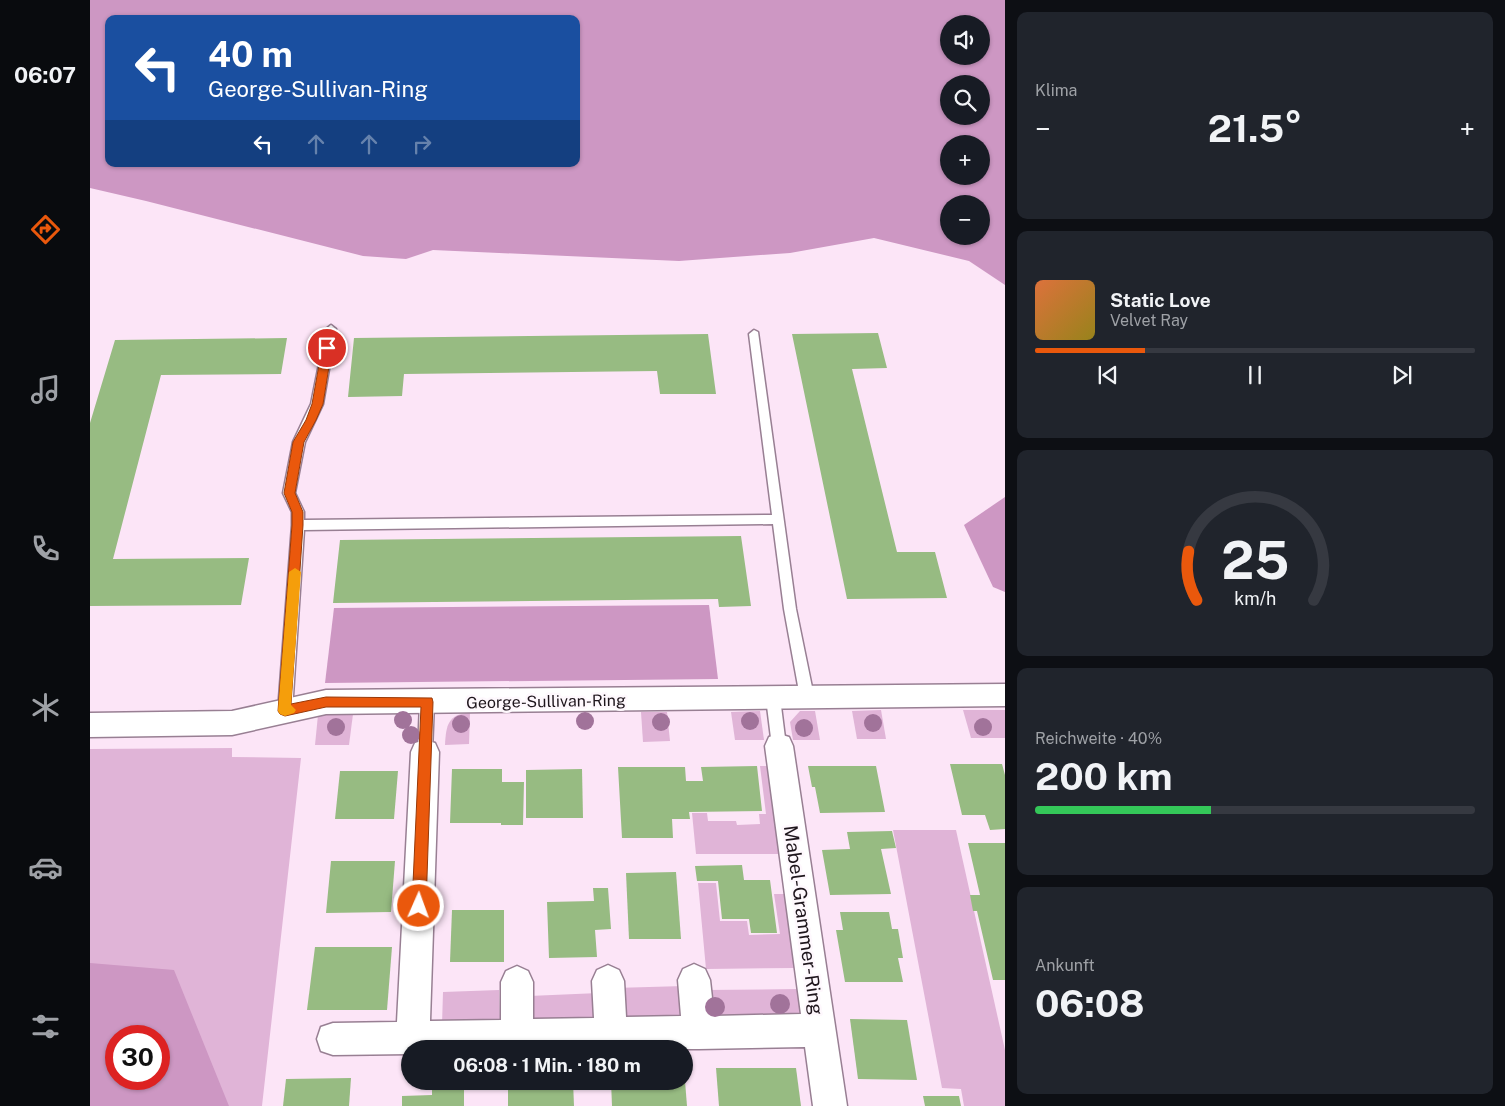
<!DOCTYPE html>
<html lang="de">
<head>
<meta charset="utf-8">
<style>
  :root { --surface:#171b24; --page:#20242c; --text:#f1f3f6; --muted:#9ea1a6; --line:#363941; --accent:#ea580c }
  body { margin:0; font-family:"Public Sans",sans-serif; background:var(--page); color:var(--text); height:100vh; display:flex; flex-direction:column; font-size:19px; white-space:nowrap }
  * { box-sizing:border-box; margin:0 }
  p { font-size:16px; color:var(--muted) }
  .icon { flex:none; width:28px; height:28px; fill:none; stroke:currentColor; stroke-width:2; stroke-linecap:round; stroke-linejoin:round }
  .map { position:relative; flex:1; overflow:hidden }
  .side { display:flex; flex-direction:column; gap:12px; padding:12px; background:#0d0f14; width:500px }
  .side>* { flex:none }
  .top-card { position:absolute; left:15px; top:15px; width:475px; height:152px; border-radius:10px; box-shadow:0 1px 4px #0004; background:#1a4fa0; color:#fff; overflow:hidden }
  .fabs { position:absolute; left:850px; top:15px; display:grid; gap:10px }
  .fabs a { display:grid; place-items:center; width:50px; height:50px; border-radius:50%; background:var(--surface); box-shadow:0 1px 4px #0004; font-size:25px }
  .speed { position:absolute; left:15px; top:1025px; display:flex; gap:10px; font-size:25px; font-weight:700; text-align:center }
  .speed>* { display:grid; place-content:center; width:65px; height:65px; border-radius:50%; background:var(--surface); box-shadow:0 1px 4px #0004; line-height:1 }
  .speed .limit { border:8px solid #d22; background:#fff; color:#111 }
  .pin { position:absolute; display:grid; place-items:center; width:42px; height:42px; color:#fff; margin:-21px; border:2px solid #fff; border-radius:50%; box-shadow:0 1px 5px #0007 }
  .me { position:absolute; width:55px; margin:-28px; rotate:2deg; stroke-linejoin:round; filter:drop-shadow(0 0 4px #0008) }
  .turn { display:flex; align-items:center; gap:18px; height:105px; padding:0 20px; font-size:22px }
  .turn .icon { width:65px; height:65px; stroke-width:2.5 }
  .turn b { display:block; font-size:35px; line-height:42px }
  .lanes { display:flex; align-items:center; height:48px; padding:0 20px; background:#0003; justify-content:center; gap:25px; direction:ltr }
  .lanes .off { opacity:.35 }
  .big { font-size:38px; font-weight:700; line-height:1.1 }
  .side .card { flex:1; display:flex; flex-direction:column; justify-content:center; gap:8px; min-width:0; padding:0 18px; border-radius:10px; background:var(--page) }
  .side .dial { align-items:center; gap:0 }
  .dial svg { height:130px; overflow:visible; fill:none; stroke:var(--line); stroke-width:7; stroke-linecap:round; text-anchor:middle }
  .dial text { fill:var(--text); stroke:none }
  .song { display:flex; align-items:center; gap:15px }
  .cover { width:60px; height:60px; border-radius:8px; background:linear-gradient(135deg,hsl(20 70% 55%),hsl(50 70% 35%)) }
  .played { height:5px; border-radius:2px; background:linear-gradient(90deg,var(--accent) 25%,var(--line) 25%) }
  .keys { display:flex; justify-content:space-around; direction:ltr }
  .heat { display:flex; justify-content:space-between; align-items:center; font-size:28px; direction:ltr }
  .charge { height:8px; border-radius:4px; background:linear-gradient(90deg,#34c759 40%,var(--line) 0) }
  .trip { position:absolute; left:311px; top:1040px; width:292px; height:50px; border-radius:25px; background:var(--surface); box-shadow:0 1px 4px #0004; font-weight:700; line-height:50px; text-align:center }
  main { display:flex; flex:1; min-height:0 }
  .menu { display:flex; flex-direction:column; width:90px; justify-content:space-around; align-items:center; background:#090b0e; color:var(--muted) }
  .menu .icon { width:35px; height:35px }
  .menu .active { color:var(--accent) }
  .menu b { font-size:22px; color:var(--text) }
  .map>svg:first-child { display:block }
  .green { fill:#e0b4d7; fill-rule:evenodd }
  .forest { fill:#cd97c3; fill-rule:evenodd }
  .building { fill:#97bb82 }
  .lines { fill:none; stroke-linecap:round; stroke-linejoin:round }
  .service-casing { stroke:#987f93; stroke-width:3 }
  .minor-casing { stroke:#987f93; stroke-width:3 }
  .service { fill:#fff; fill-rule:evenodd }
  .minor { fill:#fff; fill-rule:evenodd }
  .tree { fill:#a1739a }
  .route { fill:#ea580c; stroke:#983908 }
  .slow { fill:#f59e0b }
  .labels { text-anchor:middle; stroke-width:5; stroke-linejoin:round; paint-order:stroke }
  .street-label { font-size:16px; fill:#1e151c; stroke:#fef8fd }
  .near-street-label { font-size:19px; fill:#1e151c; stroke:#fef8fd }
</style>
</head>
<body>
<main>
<nav class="menu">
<b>06:07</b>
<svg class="icon active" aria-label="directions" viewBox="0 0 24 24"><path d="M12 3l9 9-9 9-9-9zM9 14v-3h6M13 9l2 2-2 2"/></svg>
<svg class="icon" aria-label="music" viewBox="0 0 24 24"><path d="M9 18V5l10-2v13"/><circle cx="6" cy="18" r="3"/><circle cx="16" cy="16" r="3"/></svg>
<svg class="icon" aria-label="phone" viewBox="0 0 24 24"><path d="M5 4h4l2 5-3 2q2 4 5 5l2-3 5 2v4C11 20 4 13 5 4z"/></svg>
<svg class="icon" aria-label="climate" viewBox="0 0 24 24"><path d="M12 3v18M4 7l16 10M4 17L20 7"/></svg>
<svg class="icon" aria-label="car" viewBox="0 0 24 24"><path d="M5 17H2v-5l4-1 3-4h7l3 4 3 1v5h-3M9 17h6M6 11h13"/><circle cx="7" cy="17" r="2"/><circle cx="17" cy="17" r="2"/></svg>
<svg class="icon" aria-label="filters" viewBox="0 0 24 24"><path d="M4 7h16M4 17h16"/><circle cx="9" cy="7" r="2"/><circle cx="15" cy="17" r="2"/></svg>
</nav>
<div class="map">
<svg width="915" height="1106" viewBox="0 0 915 1106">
  <rect width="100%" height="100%" fill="#fce5f7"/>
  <g class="green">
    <polygon points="791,710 796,739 767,739 762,711"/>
    <polygon points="873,710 915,710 915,738 881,738"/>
    <polygon points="670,711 674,740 645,740 641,712"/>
    <polygon points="710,711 725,711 730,740 703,740 700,722"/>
    <polygon points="551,712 577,712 580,741 553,742"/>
    <path d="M 380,713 L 379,744 L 355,745 C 356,725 358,714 380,713 Z"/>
    <polygon points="263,714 259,745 225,745 228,715"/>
    <path d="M 142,748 L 142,757 L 211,758 L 172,1106 L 0,1106 L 0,749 ZM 26,1036 L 69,1036 L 69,1079 L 26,1079 Z"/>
    <polygon points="670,766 679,766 691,854 606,854 602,813 617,813 618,821 646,821 647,825 670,824 669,814 676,814"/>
    <polygon points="803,830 866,830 915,1050 915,1106 874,1106 871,1089 852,1088"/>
    <polygon points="608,883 626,883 630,921 657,921 659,935 690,934 684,894 694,894 705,968 616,969"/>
    <polygon points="594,986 597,1017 526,1020 524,988"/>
    <polygon points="709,989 713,1020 619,1021 616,990"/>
    <polygon points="409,990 410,1022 352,1024 353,992"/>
    <polygon points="509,993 511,1024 439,1027 439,996"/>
  </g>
  <g class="forest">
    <path d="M 0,0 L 915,0 L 915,285 L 879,261 L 784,238 L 700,253 L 589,261 L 343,250 L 316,259 L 273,256 L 56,201 L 0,188 ZM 19,19 L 486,19 L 486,164 L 19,164 ZM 859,24 L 891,24 L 891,56 L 859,56 ZM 859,84 L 891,84 L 891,116 L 859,116 ZM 859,144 L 891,144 L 891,176 L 859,176 ZM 859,204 L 891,204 L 891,236 L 859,236 Z"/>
    <polygon points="915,497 915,592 903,587 874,525"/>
    <polygon points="619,605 628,679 235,683 244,608"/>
    <path d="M 0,963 L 84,970 L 139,1106 L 0,1106 ZM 26,1036 L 69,1036 L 69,1079 L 26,1079 Z"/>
  </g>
  <g class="building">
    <polygon points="788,333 797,368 762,369 807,552 845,552 857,598 757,599 702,334"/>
    <polygon points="618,334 626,394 570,394 567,371 314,374 312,396 258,397 264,338"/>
    <polygon points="197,338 191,374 71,375 23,559 159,558 151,605 0,606 0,423 25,340"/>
    <polygon points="651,536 661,606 629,607 628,599 243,603 250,540"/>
    <polygon points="860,764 912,764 915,775 915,829 900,830 895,815 872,815"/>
    <polygon points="667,766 672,811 599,812 600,819 582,819 583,838 532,838 528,767 595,767 596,781 613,781 611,767"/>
    <polygon points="718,766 786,766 795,812 730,813 725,787 722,787"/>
    <polygon points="362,769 412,769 412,782 434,782 433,825 411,825 411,823 360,823"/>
    <polygon points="492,769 493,818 436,818 436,770"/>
    <polygon points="250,771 308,771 304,819 245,819"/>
    <polygon points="802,831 806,848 791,849 801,894 740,895 732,850 760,849 757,832"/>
    <polygon points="878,843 915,843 915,980 903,980 887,911 883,911 880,895 890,895"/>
    <polygon points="241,861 305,861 301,912 236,913"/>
    <polygon points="652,865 654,880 680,880 687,933 661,933 659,919 632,919 628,881 607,881 605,866"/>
    <polygon points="586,872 591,939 539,939 536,873"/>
    <polygon points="503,888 518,888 521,929 505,930 507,957 459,958 457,902 504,901"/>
    <polygon points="362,910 414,910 414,962 360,962"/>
    <polygon points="750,912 799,912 802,929 808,929 813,958 808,958 813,982 755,982 746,930 753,930"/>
    <polygon points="225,947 302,947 297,1010 217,1010"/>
    <polygon points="760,1019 817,1020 827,1080 768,1079"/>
    <polygon points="626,1068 706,1068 711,1106 629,1106"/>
    <polygon points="261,1078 259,1106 193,1106 196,1079"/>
    <polygon points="374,1081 374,1106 312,1106 312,1096 342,1095 342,1082"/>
    <polygon points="418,1081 483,1081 484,1106 418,1106"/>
    <polygon points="521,1081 595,1081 597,1106 522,1106"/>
    <polygon points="833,1096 869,1096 871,1106 835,1106"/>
  </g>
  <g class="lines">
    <defs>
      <g id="service">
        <polygon points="241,325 246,329 233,404 215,442 205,493 214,512 214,520 682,515 659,334 664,330 668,332 706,609 724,697 722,701 717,703 712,701 710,697 694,609 683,524 214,530 202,711 200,715 195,717 190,715 188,711 202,525 202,512 193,493 203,442 221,404 236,329"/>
        <polygon points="683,692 688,694 690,698 696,746 694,750 689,752 684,750 682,746 676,698 678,694"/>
        <polygon points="337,696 342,698 344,702 342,752 340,756 335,758 330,756 328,752 330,702 332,698"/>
      </g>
      <g id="minor">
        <polygon points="915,684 915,706 236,714 142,735 0,737 0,713 142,711 236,690"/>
        <polygon points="689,734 699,737 703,746 757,1106 723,1106 715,1047 609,1049 320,1049 320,1054 243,1055 231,1051 227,1039 231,1027 243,1023 307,1022 321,752 325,743 335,740 345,743 349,752 340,1021 411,1020 411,982 416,971 427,966 438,971 443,982 443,1019 504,1018 502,981 507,970 518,965 529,970 534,981 536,1017 591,1016 588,980 593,969 604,964 615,969 620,980 624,1016 711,1014 675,746 679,737"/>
      </g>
    </defs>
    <use href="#service" class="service-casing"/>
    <use href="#minor" class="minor-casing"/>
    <use href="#service" class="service"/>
    <use href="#minor" class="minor"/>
  </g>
  <g class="tree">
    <circle cx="313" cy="720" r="9"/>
    <circle cx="495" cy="721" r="9"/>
    <circle cx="660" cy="721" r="9"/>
    <circle cx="571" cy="722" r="9"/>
    <circle cx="783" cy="723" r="9"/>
    <circle cx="371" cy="724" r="9"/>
    <circle cx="246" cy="727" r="9"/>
    <circle cx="893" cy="727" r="9"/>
    <circle cx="714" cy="728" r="9"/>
    <circle cx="321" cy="735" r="9"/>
    <circle cx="690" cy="1004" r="10"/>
    <circle cx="625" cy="1007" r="10"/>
  </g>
  <polygon class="route" points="237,345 242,348 233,404 226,420 214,442 205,493 213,512 213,525 201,704 236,697 342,698 343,702 336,906 334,911 329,913 324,911 322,906 331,707 236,707 195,716 190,714 188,711 202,525 202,512 194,493 203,442 216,420 222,404 232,348"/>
  <polygon class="slow" points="205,568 211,572 201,705 206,710 204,713 195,716 190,714 188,711 199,572"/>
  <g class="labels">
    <g class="street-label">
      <text transform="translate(456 701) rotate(-1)" y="6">George-Sullivan-Ring</text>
    </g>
    <g class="near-street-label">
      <text transform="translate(714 920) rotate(82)" y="7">Mabel-Grammer-Ring</text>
    </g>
  </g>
</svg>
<div class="fabs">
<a><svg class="icon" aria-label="sound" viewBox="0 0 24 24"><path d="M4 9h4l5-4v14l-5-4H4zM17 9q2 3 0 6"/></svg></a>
<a><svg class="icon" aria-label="search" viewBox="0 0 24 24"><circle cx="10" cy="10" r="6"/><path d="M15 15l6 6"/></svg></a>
<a>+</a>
<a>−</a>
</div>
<div class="speed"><div class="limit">30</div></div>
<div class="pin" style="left:237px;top:348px;background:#d93025"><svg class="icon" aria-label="arrive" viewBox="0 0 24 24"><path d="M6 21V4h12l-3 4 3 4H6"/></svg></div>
<svg class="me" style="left:329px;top:906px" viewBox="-20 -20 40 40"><circle r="17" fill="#ea580c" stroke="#fff" stroke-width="3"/><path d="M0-11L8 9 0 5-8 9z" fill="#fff"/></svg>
<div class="trip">06:08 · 1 Min. · 180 m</div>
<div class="top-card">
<div class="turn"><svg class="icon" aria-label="left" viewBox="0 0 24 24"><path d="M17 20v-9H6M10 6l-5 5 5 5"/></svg><div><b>40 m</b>George-Sullivan-Ring</div></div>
<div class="lanes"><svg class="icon" aria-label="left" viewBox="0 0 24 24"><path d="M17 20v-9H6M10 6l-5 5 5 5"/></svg><svg class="icon off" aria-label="ahead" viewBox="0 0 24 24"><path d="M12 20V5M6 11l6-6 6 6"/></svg><svg class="icon off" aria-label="ahead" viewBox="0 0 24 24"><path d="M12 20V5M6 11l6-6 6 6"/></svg><svg class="icon off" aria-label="right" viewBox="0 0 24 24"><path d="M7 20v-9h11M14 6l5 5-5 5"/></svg></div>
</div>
</div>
<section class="side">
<div class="card"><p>Klima</p>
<div class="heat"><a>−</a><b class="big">21.5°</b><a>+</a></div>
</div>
<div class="card">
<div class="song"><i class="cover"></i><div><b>Static Love</b><p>Velvet Ray</p></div></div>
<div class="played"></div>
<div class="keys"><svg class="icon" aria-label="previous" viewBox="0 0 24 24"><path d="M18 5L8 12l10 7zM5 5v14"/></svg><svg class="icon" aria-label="pause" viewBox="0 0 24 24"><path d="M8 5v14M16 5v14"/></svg><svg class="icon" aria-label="next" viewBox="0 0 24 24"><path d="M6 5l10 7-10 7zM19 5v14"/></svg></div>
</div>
<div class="card dial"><svg viewBox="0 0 100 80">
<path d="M14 69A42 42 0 1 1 86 69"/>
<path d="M14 69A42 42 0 0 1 9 39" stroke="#ea580c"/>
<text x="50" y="56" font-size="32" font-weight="700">25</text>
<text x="50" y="72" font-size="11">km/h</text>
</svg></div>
<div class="card"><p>Reichweite · 40%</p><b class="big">200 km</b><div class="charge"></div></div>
<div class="card"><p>Ankunft</p><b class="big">06:08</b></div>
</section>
</main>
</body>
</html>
